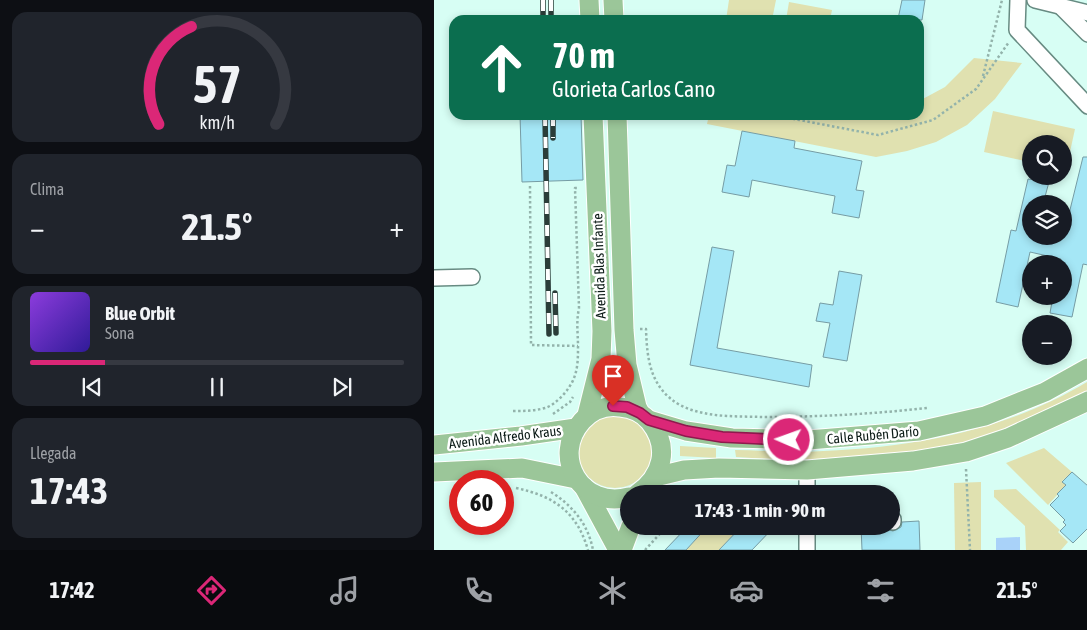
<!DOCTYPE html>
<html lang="es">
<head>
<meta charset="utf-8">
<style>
  :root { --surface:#171b24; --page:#20242c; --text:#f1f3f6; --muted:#9ea1a6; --line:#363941; --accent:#db2777 }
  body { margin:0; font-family:"Asap Condensed",sans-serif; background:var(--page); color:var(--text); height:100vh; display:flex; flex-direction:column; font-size:19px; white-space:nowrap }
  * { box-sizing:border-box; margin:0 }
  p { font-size:16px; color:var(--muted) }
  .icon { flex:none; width:28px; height:28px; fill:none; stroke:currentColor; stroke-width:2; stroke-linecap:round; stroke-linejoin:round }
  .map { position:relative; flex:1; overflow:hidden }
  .sheet { display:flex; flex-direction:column; gap:12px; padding:12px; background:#0d0f14; width:434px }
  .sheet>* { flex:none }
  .banner { position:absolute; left:15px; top:15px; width:475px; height:105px; border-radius:15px; box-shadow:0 2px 8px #0003; background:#0b6e4f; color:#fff; overflow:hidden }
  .buttons { position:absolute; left:588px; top:135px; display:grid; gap:10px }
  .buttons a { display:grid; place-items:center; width:50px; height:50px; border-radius:50%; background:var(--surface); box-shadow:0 2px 8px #0003; font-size:25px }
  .speed { position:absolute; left:15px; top:470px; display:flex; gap:10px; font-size:25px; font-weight:700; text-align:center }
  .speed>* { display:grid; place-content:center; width:65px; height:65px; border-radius:50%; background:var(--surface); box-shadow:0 2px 8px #0003; line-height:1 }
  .speed .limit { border:8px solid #d22; background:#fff; color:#111 }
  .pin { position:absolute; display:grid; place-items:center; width:42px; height:42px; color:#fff; margin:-51px -21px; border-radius:50% 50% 50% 0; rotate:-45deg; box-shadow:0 0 5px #0007 }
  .pin .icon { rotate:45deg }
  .me { position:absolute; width:55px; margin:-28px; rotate:272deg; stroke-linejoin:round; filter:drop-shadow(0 0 4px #0008) }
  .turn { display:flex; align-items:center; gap:18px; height:105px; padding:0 20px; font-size:22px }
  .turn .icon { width:65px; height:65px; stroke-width:2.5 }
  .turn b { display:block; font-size:35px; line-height:42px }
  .big { font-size:38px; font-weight:700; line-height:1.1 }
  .sheet .widget { flex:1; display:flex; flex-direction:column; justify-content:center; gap:8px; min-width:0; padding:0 18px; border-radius:15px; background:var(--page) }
  .sheet .dial { align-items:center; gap:0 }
  .dial svg { height:130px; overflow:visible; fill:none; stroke:var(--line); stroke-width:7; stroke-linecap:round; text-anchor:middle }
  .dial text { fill:var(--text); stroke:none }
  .song { display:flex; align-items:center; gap:15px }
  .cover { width:60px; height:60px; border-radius:8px; background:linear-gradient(135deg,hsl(270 70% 55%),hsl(250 70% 35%)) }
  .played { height:5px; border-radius:2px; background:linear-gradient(90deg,var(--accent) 20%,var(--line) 20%) }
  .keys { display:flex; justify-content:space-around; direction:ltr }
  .heat { display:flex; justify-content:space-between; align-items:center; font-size:28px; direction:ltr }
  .trip { position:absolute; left:186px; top:485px; width:280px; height:50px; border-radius:25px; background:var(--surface); box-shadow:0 2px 8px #0003; font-weight:700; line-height:50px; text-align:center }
  .tabs { display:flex; height:80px; justify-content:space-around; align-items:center; background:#090b0e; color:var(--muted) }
  .tabs .icon { width:35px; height:35px }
  .tabs .selected { color:var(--accent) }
  .tabs b { font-size:22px; color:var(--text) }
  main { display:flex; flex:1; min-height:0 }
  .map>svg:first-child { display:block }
  .green { fill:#e0e1b0 }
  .water { fill:#a9d2f9 }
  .building { fill:#a5e7f6; stroke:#769ca4 }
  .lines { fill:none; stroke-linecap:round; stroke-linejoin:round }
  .minor-casing { stroke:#678b82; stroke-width:18 }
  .major-casing { stroke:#fff; stroke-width:21 }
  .path { stroke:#93b3ab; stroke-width:2.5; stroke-dasharray:2.5 2.5; stroke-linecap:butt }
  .minor { stroke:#fff; stroke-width:15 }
  .major { stroke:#9bc699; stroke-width:19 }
  .rail-casing { stroke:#2b3d39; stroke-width:5.5 }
  .rail { stroke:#fff; stroke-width:4; stroke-dasharray:11; stroke-linecap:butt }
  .route-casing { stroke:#8e194d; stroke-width:12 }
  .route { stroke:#db2777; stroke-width:9 }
  .labels { text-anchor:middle; stroke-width:5; stroke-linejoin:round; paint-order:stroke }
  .street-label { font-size:14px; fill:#0b1a16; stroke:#fff }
</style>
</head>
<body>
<main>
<section class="sheet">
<div class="widget dial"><svg viewBox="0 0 100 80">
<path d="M14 69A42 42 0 1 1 86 69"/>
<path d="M14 69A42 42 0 0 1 34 9" stroke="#db2777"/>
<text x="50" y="56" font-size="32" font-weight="700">57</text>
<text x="50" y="72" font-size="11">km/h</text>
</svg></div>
<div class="widget"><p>Clima</p>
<div class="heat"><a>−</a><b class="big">21.5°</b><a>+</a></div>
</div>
<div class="widget">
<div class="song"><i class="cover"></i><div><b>Blue Orbit</b><p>Sona</p></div></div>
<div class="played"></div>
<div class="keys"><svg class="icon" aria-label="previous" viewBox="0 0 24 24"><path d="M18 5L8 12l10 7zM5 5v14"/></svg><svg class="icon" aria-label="pause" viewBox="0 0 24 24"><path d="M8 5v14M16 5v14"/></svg><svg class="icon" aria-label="next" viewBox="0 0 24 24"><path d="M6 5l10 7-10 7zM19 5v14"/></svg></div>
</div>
<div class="widget"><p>Llegada</p><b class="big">17:43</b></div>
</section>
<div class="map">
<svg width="654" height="550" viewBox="0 0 654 550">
  <rect width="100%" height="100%" fill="#d7fef4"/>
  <g class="green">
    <polygon points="295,0 342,0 338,20 292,20"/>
    <polygon points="355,2 398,10 396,20 352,20"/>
    <polygon points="540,58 588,63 561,99 533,125 502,142 473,151 442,157 273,124 275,115 485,115 485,101 511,87"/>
    <polygon points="559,111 641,129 632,170 629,170 629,144 596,144 596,162 550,152"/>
    <path d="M 653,382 L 653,391 L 619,410 L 571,429 L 540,440 L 502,448 L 481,452 L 409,458 L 352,460 L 302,457 L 301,450 C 321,450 341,452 361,452 C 463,450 565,435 653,382 Z"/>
    <circle cx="181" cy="451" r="37"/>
    <polygon points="246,446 282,448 282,458 246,456"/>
    <polygon points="610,448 638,472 628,481 632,485 614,505 572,463"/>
    <polygon points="547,482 547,550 521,550 520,483"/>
    <polygon points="582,489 626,530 624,532 634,542 627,550 592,550 591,526 560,497 560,490"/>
    <polygon points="274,526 308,526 285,550 252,550"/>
  </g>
  <polygon class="water" points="586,537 586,550 562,550 562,538"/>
  <g class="building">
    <polygon points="468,0 491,0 488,20 464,19"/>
    <polygon points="86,115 147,115 149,180 88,182"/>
    <polygon points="308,131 361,141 360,148 428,161 422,190 430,191 425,218 398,213 401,196 318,180 315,197 288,192 293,165 301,166"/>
    <polygon points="649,157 654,157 654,265 649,264 638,317 616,313 619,296 629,296 627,259 596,252 584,307 562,302 577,230 582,231 594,179 615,182 609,204 596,204 596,236 629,236 629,220 633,222"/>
    <polygon points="278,247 300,251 283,348 378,365 375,387 256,365"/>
    <polygon points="405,271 428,275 413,361 389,357 396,323 382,321 386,303 399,305"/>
    <polygon points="638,472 654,486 654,528 639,543 626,531 632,525 629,522 631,520 616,505 625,496 623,494 632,485 628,482"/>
    <polygon points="485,521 486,550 428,550 427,526 451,526 455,530 459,531 467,527 468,522"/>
    <polygon points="254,526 274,526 252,550 231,550"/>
    <polygon points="308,526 341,526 318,550 285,550"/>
  </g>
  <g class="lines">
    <defs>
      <g id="minor">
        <polyline points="584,0 583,30 654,106"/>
        <polyline points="601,0 654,13"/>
        <polyline points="627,7 654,34"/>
        <polyline points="0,278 38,277"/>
        <polyline points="373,494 373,470"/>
        <polyline points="458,518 459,519 459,522"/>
        <polyline points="373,526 373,550"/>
      </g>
      <g id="major">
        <polyline points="155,0 156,20"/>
        <polyline points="179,0 180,20"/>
        <polyline points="183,115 190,330 193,365 203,407 206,413"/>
        <polyline points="153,415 167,359 168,331 159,115"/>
        <polyline points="215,420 252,431 298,438 374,440 485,431 551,416 611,392 654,368"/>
        <polyline points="0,445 87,436 142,428"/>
        <polyline points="0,472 88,468 142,479"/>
        <polyline points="221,477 250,470 285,468 373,470 479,461 532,452 574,438 654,401"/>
        <polyline points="150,487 184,550"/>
        <path d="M 195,497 C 148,510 116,457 148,421 C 158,410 172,405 186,407 C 197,408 209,413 216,422 C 236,447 229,476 203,494"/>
        <polyline points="188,550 197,526"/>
      </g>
    </defs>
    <use href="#minor" class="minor-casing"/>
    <use href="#major" class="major-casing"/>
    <g class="path">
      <polyline points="549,76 568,0"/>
      <polyline points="339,115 444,135 499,120 542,89 575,42"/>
      <polyline points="96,186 97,345 144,346"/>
      <path d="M 206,329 L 212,329 C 213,359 216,388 246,405 C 271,418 302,416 329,417 C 384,417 438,414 493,408"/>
      <path d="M 79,411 C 90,411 100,411 111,408 C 122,405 136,389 140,378 C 144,368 144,357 144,347 C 144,332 142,323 145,308 L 141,188 L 145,188"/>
      <polyline points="119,414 136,402 139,397"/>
      <polyline points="532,469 536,550"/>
      <path d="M 82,488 C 120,496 143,512 154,550"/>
      <path d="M 117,492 C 139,506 154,524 159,550"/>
      <polyline points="263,494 283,488 358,491"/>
      <polyline points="211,550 233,526"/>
    </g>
    <use href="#minor" class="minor"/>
    <use href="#major" class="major"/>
    <defs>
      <g id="rail">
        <polyline points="109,0 109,20"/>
        <polyline points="117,0 117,20"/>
        <polyline points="111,115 115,334"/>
        <polyline points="119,115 119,138"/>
        <polyline points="121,293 122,333"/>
      </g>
    </defs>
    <use href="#rail" class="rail-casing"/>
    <use href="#rail" class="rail"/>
  </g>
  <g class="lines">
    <defs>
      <polyline id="route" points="179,406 193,407 206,413 215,420 252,431 288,437 355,440"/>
    </defs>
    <use href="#route" class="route-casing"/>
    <use href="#route" class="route"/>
  </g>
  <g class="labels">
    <g class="street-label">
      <text transform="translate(165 266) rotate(-92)" y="5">Avenida Blas Infante</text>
      <text transform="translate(439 435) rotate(-5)" y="5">Calle Rubén Darío</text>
      <text transform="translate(71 437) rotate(-7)" y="5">Avenida Alfredo Kraus</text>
    </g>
  </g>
</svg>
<div class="buttons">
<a><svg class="icon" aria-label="search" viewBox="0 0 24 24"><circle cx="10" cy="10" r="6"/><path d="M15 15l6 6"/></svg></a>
<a><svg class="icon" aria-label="layers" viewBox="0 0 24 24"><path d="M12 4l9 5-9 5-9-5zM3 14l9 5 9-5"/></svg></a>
<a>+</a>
<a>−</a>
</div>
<div class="speed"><div class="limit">60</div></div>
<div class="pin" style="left:179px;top:406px;background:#d93025"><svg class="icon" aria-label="arrive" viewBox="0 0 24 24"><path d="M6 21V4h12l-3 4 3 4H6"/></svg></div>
<svg class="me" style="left:355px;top:440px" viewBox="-20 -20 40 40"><circle r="17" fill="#db2777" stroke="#fff" stroke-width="3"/><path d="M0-11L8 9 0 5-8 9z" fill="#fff"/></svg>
<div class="trip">17:43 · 1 min · 90 m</div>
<div class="banner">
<div class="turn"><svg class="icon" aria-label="ahead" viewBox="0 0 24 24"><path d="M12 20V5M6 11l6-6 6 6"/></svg><div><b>70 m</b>Glorieta Carlos Cano</div></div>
</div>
</div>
</main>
<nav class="tabs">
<b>17:42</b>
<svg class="icon selected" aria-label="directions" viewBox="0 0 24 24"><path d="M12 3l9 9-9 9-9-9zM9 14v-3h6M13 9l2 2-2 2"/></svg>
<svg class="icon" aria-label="music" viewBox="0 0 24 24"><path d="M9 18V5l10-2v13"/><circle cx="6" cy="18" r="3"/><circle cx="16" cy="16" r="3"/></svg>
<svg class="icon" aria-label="phone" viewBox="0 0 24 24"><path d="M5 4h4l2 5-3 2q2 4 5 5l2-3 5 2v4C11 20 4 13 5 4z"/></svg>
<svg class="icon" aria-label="climate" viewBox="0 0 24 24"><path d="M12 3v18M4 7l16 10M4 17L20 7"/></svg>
<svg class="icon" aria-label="car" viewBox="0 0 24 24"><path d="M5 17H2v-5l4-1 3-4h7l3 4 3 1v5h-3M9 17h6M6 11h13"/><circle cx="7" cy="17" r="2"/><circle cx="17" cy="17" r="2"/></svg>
<svg class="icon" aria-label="filters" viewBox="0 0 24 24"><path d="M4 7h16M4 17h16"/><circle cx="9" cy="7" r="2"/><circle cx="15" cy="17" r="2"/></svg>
<b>21.5°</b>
</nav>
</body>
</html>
